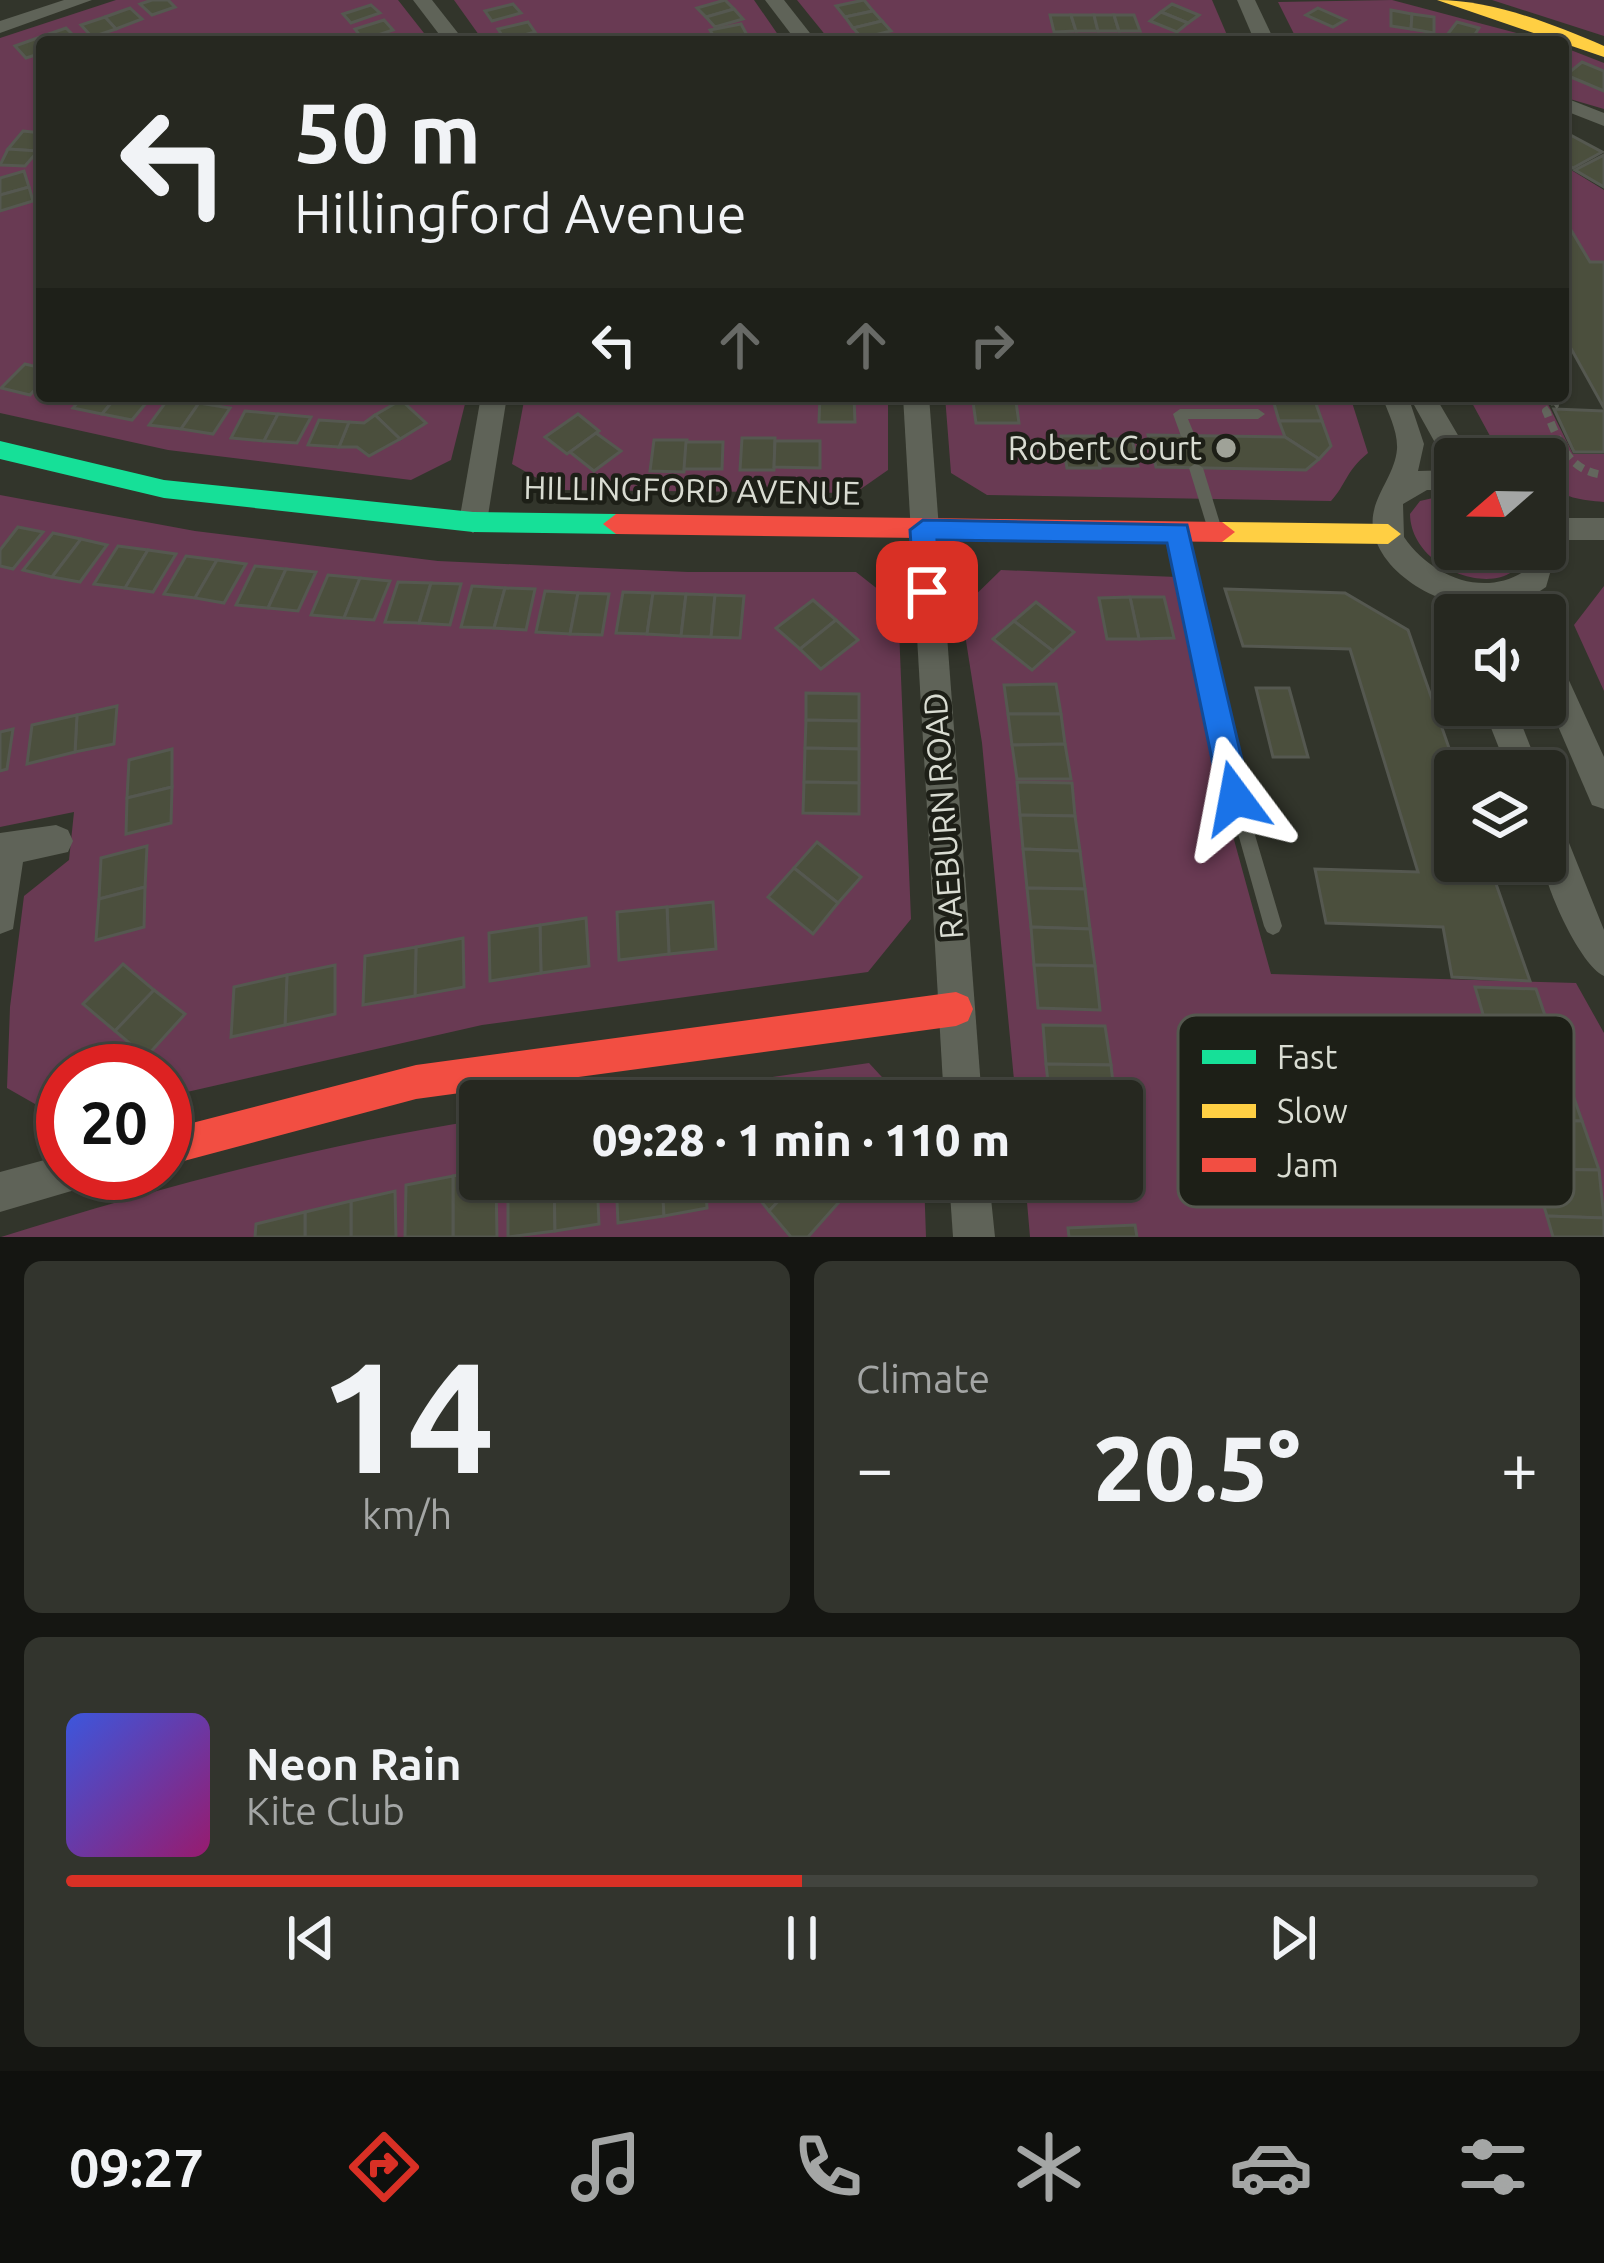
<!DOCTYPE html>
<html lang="en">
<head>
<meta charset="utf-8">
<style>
  :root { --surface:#262820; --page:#32342d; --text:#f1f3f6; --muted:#a4a6a5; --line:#42443e; --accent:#d93025 }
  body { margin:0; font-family:Ubuntu,sans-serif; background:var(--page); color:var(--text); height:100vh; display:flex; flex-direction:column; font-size:45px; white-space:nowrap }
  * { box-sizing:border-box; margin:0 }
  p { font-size:39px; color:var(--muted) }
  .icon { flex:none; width:66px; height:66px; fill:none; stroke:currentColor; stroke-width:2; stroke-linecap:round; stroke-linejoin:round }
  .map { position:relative; height:1237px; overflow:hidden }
  .panel { display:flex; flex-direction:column; gap:24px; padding:24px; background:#151612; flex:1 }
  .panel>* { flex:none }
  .top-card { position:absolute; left:36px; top:36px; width:1533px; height:366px; border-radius:12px; box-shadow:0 3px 9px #0004,0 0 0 3px var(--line); background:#262820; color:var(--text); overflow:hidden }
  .needle { width:78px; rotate:250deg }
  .controls { position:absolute; left:1434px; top:438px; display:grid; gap:24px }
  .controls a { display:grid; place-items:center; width:132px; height:132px; border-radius:12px; background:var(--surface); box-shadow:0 3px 9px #0004,0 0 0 3px var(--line); font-size:60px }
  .speed { position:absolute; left:36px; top:1044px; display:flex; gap:24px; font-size:60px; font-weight:700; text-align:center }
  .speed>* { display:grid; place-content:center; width:156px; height:156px; border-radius:50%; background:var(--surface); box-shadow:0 3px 9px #0004,0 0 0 3px var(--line); line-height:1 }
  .speed .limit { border:18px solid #d22; background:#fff; color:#111 }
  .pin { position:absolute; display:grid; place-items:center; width:102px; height:102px; color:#fff; margin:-51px; border-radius:24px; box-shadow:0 6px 18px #0006 }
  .me { position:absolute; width:132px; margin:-66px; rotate:347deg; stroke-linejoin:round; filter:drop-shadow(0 0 9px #0008) }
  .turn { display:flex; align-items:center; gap:42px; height:252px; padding:0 60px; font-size:54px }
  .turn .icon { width:156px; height:156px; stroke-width:2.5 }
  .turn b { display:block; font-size:84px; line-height:102px }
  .lanes { display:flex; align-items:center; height:114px; padding:0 60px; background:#0003; justify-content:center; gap:60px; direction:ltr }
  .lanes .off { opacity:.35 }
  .big { font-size:90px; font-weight:800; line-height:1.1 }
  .panel .tile { flex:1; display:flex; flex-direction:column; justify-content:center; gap:18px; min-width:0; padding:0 42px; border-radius:18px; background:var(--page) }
  .panel .dial { align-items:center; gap:0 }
  .dial b { font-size:156px; line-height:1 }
  .song { display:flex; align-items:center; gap:36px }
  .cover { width:144px; height:144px; border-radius:18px; background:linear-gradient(135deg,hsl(230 70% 55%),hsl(320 70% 35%)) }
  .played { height:12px; border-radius:6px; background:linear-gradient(90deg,var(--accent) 50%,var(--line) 50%) }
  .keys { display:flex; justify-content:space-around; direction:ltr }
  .heat { display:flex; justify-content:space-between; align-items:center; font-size:66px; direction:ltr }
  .panel .tiles { flex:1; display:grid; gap:24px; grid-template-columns:1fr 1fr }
  .tile:last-child { grid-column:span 2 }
  .trip { position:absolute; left:459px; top:1080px; width:684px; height:120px; border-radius:12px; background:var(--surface); box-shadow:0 3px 9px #0004,0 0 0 3px var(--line); font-weight:800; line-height:120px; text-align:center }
  .tabs { display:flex; height:192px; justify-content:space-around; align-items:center; background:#0f100d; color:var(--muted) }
  .tabs .icon { width:84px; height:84px }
  .tabs .current { color:var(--accent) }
  .tabs b { font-size:54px; color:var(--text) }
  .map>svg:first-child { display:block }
  .green { fill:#693a53 }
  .building { fill:#4b4f3d; stroke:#555850; stroke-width:3 }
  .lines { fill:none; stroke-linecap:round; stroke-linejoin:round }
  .path { stroke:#63665d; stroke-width:8; stroke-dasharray:10 6; stroke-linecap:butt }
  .lane { fill:#5f6358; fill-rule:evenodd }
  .street { fill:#5f6358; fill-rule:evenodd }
  .fast { fill:#16e098; fill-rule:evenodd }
  .slow { fill:#ffcf43; fill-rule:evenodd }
  .jam { fill:#f24e42; fill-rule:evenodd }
  .route { fill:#1a73e8; stroke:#114b97; stroke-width:3 }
  .poi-dot { fill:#9fa298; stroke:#1d1f17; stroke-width:4.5 }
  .labels { text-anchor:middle; stroke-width:9; stroke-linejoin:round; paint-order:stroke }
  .poi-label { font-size:33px; fill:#d9dcd2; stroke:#1d1f17; text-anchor:end }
  .street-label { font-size:33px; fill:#d9dcd2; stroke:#1d1f17 }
  .key { fill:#1d1f17; stroke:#55584f; stroke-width:3 }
  .key-label { font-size:33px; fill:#d9dcd2 }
</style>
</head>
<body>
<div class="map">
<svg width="1604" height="1237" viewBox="0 0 1604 1237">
  <rect width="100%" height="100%" fill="#32352b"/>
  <g class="green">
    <polygon points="116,0 398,0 431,42 42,42 42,396 467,396 451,460 411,480 168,450 0,413 0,38"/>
    <polygon points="454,0 754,0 783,42 484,42"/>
    <polygon points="797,0 1212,0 1227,35 1219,42 831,42"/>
    <polygon points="1392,0 1551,42 1298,42 1278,2"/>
    <polygon points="1492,0 1604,0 1604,36"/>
    <polygon points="1563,47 1604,63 1604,109 1563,97"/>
    <polygon points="1563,165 1604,190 1604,263 1590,262 1568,225 1563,225"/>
    <polygon points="525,396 888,396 888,470 855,493 558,490 512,464"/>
    <path d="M 945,396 L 1350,396 L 1368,453 C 1345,472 1346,485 1331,501 L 987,495 L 951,473 Z"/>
    <path d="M 1546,400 L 1573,454 L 1604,454 L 1604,502 C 1580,500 1565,498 1545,483 L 1545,459 L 1502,458 L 1471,401 Z"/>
    <path d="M 1455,493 L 1455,549 L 1525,549 C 1518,605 1411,576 1410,514 L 1420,501 Z"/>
    <polygon points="0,495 195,531 438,561 688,572 856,572 898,605 911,919 868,972 482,1025 165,1097 165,1071 63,1071 63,1120 7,1088 10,1007 24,896 69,860 74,812 0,827"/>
    <polygon points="1001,570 1177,577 1228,818 1271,974 1576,983 1604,1033 1604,1237 1030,1237 1025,1179 1122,1179 1122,1101 1016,1101 982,743 961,609"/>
    <polygon points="1604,586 1604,691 1574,625"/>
    <polygon points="869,1063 904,1101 607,1101"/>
    <path d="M 480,1120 L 480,1179 L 924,1179 L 926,1237 L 1,1237 C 157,1188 319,1145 480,1120 Z"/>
  </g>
  <g class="building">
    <polygon points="152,0 168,0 175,7 152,15 140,4"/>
    <polygon points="725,0 734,9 706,17 697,8"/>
    <polygon points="864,0 873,11 845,17 836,6"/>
    <polygon points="513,4 521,13 492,21 485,11"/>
    <polygon points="1172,4 1199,15 1188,23 1161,12"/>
    <polygon points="371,5 380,13 351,23 343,14"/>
    <polygon points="130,8 142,19 116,29 105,17"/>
    <polygon points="1318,8 1345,20 1333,27 1306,15"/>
    <polygon points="734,9 743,19 715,27 706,17"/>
    <polygon points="1391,10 1412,14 1411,29 1391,26"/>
    <polygon points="873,11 882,21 853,28 845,17"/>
    <polygon points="1161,12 1188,23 1177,32 1150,21"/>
    <polygon points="1412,14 1434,17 1434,33 1411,29"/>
    <polygon points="1050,15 1071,15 1076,31 1054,32"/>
    <polygon points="1071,15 1094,15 1098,31 1076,31"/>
    <polygon points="1094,15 1114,15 1119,31 1098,31"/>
    <polygon points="1114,15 1134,15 1140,31 1119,31"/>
    <polygon points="105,17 116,29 92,37 81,25"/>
    <polygon points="384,20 393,30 363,40 355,29"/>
    <polygon points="882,21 891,31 862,38 853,28"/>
    <polygon points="528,22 535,32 505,40 498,29"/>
    <polygon points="1457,22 1479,28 1470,42 1447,35"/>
    <polygon points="741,24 747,35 716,40 710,30"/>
    <polygon points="66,28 78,40 44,42 40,37"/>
    <polygon points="40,37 44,42 42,53 26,58 15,46"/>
    <polygon points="1582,62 1604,71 1604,91 1566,75"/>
    <polygon points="23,131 42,133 38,151 8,149"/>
    <polygon points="1563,131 1602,152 1573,168 1563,162"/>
    <polygon points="8,149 38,151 25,166 0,165"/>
    <polygon points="1604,155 1604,187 1575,170"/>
    <polygon points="24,171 29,187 0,195 0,178"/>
    <polygon points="29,187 33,201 0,211 0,195"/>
    <polygon points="1563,225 1568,225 1590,262 1604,262 1604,408 1563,334"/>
    <polygon points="25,364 42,368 42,382 30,395 1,388"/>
    <polygon points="83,396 117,396 102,414 73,408"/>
    <polygon points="117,396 152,396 132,420 102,414"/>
    <polygon points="820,396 854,397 855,422 819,422"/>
    <polygon points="168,399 199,403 181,429 149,425"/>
    <polygon points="401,400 426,423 400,439 375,415"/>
    <polygon points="1273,400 1315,401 1322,421 1279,421"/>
    <polygon points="973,402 1016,402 1019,423 976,423"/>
    <polygon points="199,403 230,408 213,434 181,429"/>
    <polygon points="1554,409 1604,411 1604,452 1574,452"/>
    <polygon points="245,411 278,414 264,441 231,438"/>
    <polygon points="278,414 311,417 297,443 264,441"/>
    <polygon points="578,414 599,431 567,454 545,437"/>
    <polygon points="375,415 400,439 369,456 357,447 339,447 349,422 364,423"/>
    <polygon points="319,420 349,422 339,447 308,445"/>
    <polygon points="1279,421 1322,421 1331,446 1319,459 1285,437"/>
    <polygon points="596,433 621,451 594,471 570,452"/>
    <polygon points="1148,435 1285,437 1319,459 1306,470 1156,467"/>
    <polygon points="1061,436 1094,436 1100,468 1067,468"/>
    <polygon points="742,438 775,438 774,470 740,470"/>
    <polygon points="1095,439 1132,439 1138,466 1100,466"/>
    <polygon points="654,440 687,440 684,472 650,471"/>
    <polygon points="775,441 820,441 820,468 774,467"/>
    <polygon points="686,442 723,442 722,469 684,469"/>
    <polygon points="18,527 43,532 13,569 0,566 0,550"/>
    <polygon points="53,533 81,539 52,577 23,570"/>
    <polygon points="81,539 107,545 80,582 52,577"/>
    <polygon points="118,546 148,550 125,588 94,584"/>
    <polygon points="148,550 176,554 153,592 125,588"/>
    <polygon points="186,556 217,560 195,598 164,594"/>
    <polygon points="217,560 246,564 224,603 195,598"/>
    <polygon points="255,566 286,569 268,608 236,605"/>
    <polygon points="286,569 316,572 298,611 268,608"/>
    <polygon points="328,575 360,578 344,618 311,615"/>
    <polygon points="360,578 390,581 374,620 344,618"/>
    <polygon points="398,582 431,583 419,623 385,622"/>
    <polygon points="431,583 461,584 450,625 419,623"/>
    <polygon points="472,586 505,588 494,628 461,627"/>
    <polygon points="505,588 535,589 526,630 494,628"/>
    <polygon points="1225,589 1345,593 1408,630 1457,771 1455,861 1488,861 1530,981 1452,977 1443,927 1326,923 1315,869 1418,872 1350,649 1243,646"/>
    <polygon points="545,591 578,593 570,634 536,632"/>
    <polygon points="623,592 653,593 647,634 616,633"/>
    <polygon points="578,593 609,594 602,635 570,634"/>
    <polygon points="653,593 686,594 681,636 647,634"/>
    <polygon points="686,594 715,595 711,637 681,636"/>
    <polygon points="715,595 744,596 740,638 711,637"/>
    <polygon points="1130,597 1164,597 1174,638 1139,639"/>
    <polygon points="1130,597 1139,639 1107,639 1099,598"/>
    <polygon points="813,600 836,620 800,649 776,628"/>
    <polygon points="1036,602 1074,632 1053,651 1014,621"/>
    <polygon points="836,620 858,640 821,669 800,649"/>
    <polygon points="1014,621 1053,651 1032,670 993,639"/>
    <polygon points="1056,684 1061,714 1008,714 1004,685"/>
    <polygon points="1256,688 1289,688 1308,757 1273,757"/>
    <polygon points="806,693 859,694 859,721 806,720"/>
    <polygon points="117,706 114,744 75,752 77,715"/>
    <polygon points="1008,714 1061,714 1065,744 1012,745"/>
    <polygon points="77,715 75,752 27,764 32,725"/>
    <polygon points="806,720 859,721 859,749 805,748"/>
    <polygon points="13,729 7,769 0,771 0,732"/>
    <polygon points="1065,744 1071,779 1017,779 1012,745"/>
    <polygon points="805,748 859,749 859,783 804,782"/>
    <polygon points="172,749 172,787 127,798 129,760"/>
    <polygon points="804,782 859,783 859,814 803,813"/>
    <polygon points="1017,782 1072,783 1075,816 1020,815"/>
    <polygon points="172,787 171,823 126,834 127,798"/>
    <polygon points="1020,815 1075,816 1080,851 1023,849"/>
    <polygon points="817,842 861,877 838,903 794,868"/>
    <polygon points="147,846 145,887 99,899 101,858"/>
    <polygon points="1023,849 1080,851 1085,889 1027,888"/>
    <polygon points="794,868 838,903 813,934 768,897"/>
    <polygon points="145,887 144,927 96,940 99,899"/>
    <polygon points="1027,888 1085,889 1090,929 1031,927"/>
    <polygon points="713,902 716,949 669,954 667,907"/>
    <polygon points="667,907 669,954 619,960 617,912"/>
    <polygon points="586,918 589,966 541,973 540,925"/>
    <polygon points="540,925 541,973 490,981 489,933"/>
    <polygon points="1031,927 1090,929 1095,966 1034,965"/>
    <polygon points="463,938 464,987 415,996 416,947"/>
    <polygon points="416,947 415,996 363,1005 365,956"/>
    <polygon points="123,964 154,990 115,1031 83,1004"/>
    <polygon points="335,965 335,1014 285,1025 287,975"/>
    <polygon points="1034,965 1095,966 1100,1010 1038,1008"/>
    <polygon points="287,975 285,1025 231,1037 234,987"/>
    <polygon points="1475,987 1536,989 1550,1030 1487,1028"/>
    <polygon points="154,990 185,1014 146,1057 115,1031"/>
    <polygon points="1043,1025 1105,1026 1111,1065 1046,1064"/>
    <polygon points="1046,1064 1111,1065 1115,1101 1050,1101"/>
    <polygon points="1501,1071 1565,1072 1582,1121 1516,1120"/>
    <polygon points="1516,1120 1582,1121 1599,1170 1532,1169"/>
    <polygon points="1122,1155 1128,1200 1059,1198 1057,1179 1122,1179"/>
    <polygon points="1532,1169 1599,1170 1604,1218 1547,1216"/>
    <polygon points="480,1171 480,1179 496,1179 497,1237 453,1237 453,1176"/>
    <polygon points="453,1176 453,1237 405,1237 406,1185"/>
    <polygon points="508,1179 554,1179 555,1231 508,1237"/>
    <polygon points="554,1179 597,1179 599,1224 555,1231"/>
    <polygon points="616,1179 662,1179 664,1216 618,1223"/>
    <polygon points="662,1179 705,1179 707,1208 664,1216"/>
    <polygon points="743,1179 799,1179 769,1211"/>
    <polygon points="799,1179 834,1179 847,1193 808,1237 791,1237 769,1211"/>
    <polygon points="395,1191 396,1237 351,1237 351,1201"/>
    <polygon points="351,1201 351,1237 305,1237 305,1212"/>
    <polygon points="305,1212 305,1237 255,1237 256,1224"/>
    <polygon points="1547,1216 1604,1218 1604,1237 1553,1237"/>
    <polygon points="1135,1225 1137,1237 1069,1237 1068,1228"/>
  </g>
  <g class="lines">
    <path class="path" d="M 1554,396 L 1555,405 L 1546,411 C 1559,441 1567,471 1604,475"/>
    <g class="lane">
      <polygon points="1180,409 1258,409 1265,414 1258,419 1188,419 1195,436 1188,441 1181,436 1173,414"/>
      <polygon points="1196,463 1203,468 1223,533 1216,539 1209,533 1189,468"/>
      <polygon points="1178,526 1185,532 1244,798 1282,926 1279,932 1273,935 1267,932 1264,926 1228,798 1171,532"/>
    </g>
    <g class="street">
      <polygon points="64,0 92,0 0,33 0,21"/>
      <polygon points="413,0 432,0 465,42 445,42"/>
      <polygon points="765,0 784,0 817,42 797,42"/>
      <polygon points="1237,0 1255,0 1275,42 1255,42"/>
      <polygon points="1563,97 1604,113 1604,126 1563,110"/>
      <polygon points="481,396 507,396 487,522 473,533 459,522"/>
      <polygon points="903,396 929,396 982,1101 944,1101"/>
      <path d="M 1382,396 L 1408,396 L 1424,444 L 1418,471 L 1455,470 L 1455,490 L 1427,490 L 1403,504 L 1404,537 C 1430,575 1481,598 1523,572 L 1529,549 L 1545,549 L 1545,518 L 1604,518 L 1604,540 L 1551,540 L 1557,549 L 1546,587 C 1529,599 1508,608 1486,608 C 1443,608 1379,575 1373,528 C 1369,499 1395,477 1397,449 C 1398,431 1388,413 1382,396 Z"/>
      <polygon points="1409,396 1435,396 1472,459 1455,459 1455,468 1448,466"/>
      <polygon points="1545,648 1556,652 1604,757 1604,809 1592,805 1545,696"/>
      <polygon points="1482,705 1514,705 1540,771 1508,771"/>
      <path d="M 1545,808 L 1557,813 L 1604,930 L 1604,976 C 1581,966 1545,888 1543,862 C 1542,851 1545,825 1545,808 Z"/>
      <polygon points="56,825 68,830 73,841 68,852 23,862 13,929 0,934 0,833"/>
      <polygon points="63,1155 63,1173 91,1173 85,1187 0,1212 0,1172"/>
      <polygon points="949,1179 989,1179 995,1237 953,1237"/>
    </g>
    <polygon class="fast" points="0,441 164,480 473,512 616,514 629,524 616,534 473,532 164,498 0,459"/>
    <g class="slow">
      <path d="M 1437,0 C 1493,0 1552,24 1604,46 L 1604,57 Z"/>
      <polygon points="1222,522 1388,524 1401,534 1388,544 1222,542 1209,532"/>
    </g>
    <g class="jam">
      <polygon points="616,514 1222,522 1235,532 1222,542 616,534 603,524"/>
      <polygon points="956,992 968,997 973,1009 968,1021 956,1026 416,1099 165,1166 165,1130 416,1065"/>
    </g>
  </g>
  <polygon class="route" points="923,520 1187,525 1251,798 1246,808 1235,812 1225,808 1220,798 1167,543 937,540 940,592 927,603 914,592 910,530"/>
  <circle class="poi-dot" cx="1226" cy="448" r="12"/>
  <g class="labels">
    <g class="poi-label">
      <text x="1202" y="460">Robert Court</text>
    </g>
    <g class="street-label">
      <text transform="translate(692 490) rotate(1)" y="12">HILLINGFORD AVENUE</text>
      <text transform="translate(943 816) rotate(-94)" y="12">RAEBURN ROAD</text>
    </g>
  </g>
  <rect x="1178" y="1015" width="396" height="192" rx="18" class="key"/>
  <rect x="1202" y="1050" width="54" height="14" fill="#16e098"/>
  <rect x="1202" y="1104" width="54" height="14" fill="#ffcf43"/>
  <rect x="1202" y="1158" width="54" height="14" fill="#f24e42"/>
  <g class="key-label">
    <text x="1277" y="1069">Fast</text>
    <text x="1277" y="1123">Slow</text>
    <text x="1277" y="1177">Jam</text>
  </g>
</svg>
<div class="controls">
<a><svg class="needle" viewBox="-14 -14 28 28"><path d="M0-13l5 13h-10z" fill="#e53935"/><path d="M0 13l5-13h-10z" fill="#a4a6a5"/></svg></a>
<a><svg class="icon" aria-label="sound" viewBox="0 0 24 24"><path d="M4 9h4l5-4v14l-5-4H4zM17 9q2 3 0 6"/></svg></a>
<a><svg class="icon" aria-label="layers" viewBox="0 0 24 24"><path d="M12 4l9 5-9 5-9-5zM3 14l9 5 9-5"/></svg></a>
</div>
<div class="speed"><div class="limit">20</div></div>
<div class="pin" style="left:927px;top:592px;background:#d93025"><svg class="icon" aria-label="arrive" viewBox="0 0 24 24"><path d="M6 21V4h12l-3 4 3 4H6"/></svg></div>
<svg class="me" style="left:1235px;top:798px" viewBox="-20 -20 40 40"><path d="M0-17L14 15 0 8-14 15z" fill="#1a73e8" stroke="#fff" stroke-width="4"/></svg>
<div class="trip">09:28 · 1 min · 110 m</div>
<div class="top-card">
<div class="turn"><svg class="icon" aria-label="left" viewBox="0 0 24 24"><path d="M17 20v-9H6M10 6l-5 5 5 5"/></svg><div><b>50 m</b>Hillingford Avenue</div></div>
<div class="lanes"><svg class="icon" aria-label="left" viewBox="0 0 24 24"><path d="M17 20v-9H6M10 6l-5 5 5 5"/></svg><svg class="icon off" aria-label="ahead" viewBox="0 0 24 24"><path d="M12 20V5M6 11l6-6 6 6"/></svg><svg class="icon off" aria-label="ahead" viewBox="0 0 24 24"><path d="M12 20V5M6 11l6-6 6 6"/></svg><svg class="icon off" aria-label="right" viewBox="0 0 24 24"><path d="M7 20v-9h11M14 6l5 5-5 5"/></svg></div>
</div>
</div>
<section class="panel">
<div class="tiles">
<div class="tile dial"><b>14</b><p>km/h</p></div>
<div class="tile"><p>Climate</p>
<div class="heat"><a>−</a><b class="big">20.5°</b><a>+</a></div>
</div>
<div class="tile">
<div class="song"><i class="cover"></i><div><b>Neon Rain</b><p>Kite Club</p></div></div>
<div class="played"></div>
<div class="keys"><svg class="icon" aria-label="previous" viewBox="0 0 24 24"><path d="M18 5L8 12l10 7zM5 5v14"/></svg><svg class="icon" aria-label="pause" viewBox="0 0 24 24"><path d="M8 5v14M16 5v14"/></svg><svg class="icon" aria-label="next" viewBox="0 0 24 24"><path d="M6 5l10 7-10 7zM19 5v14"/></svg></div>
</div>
</div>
</section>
<nav class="tabs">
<b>09:27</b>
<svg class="icon current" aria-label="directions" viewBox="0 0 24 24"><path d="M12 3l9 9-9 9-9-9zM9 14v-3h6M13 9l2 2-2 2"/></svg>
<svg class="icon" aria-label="music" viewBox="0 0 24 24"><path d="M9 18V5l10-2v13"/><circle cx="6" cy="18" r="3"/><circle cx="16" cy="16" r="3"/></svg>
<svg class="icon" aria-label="phone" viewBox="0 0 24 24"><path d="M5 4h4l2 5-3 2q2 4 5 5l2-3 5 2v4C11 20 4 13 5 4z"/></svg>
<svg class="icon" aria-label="climate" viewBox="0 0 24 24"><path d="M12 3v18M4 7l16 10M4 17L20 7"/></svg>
<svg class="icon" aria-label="car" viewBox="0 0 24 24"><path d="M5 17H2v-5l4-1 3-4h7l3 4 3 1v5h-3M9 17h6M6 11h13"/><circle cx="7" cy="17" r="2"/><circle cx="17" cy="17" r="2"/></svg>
<svg class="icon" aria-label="filters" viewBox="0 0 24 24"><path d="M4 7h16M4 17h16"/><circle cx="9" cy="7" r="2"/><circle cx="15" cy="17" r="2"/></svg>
</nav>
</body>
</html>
